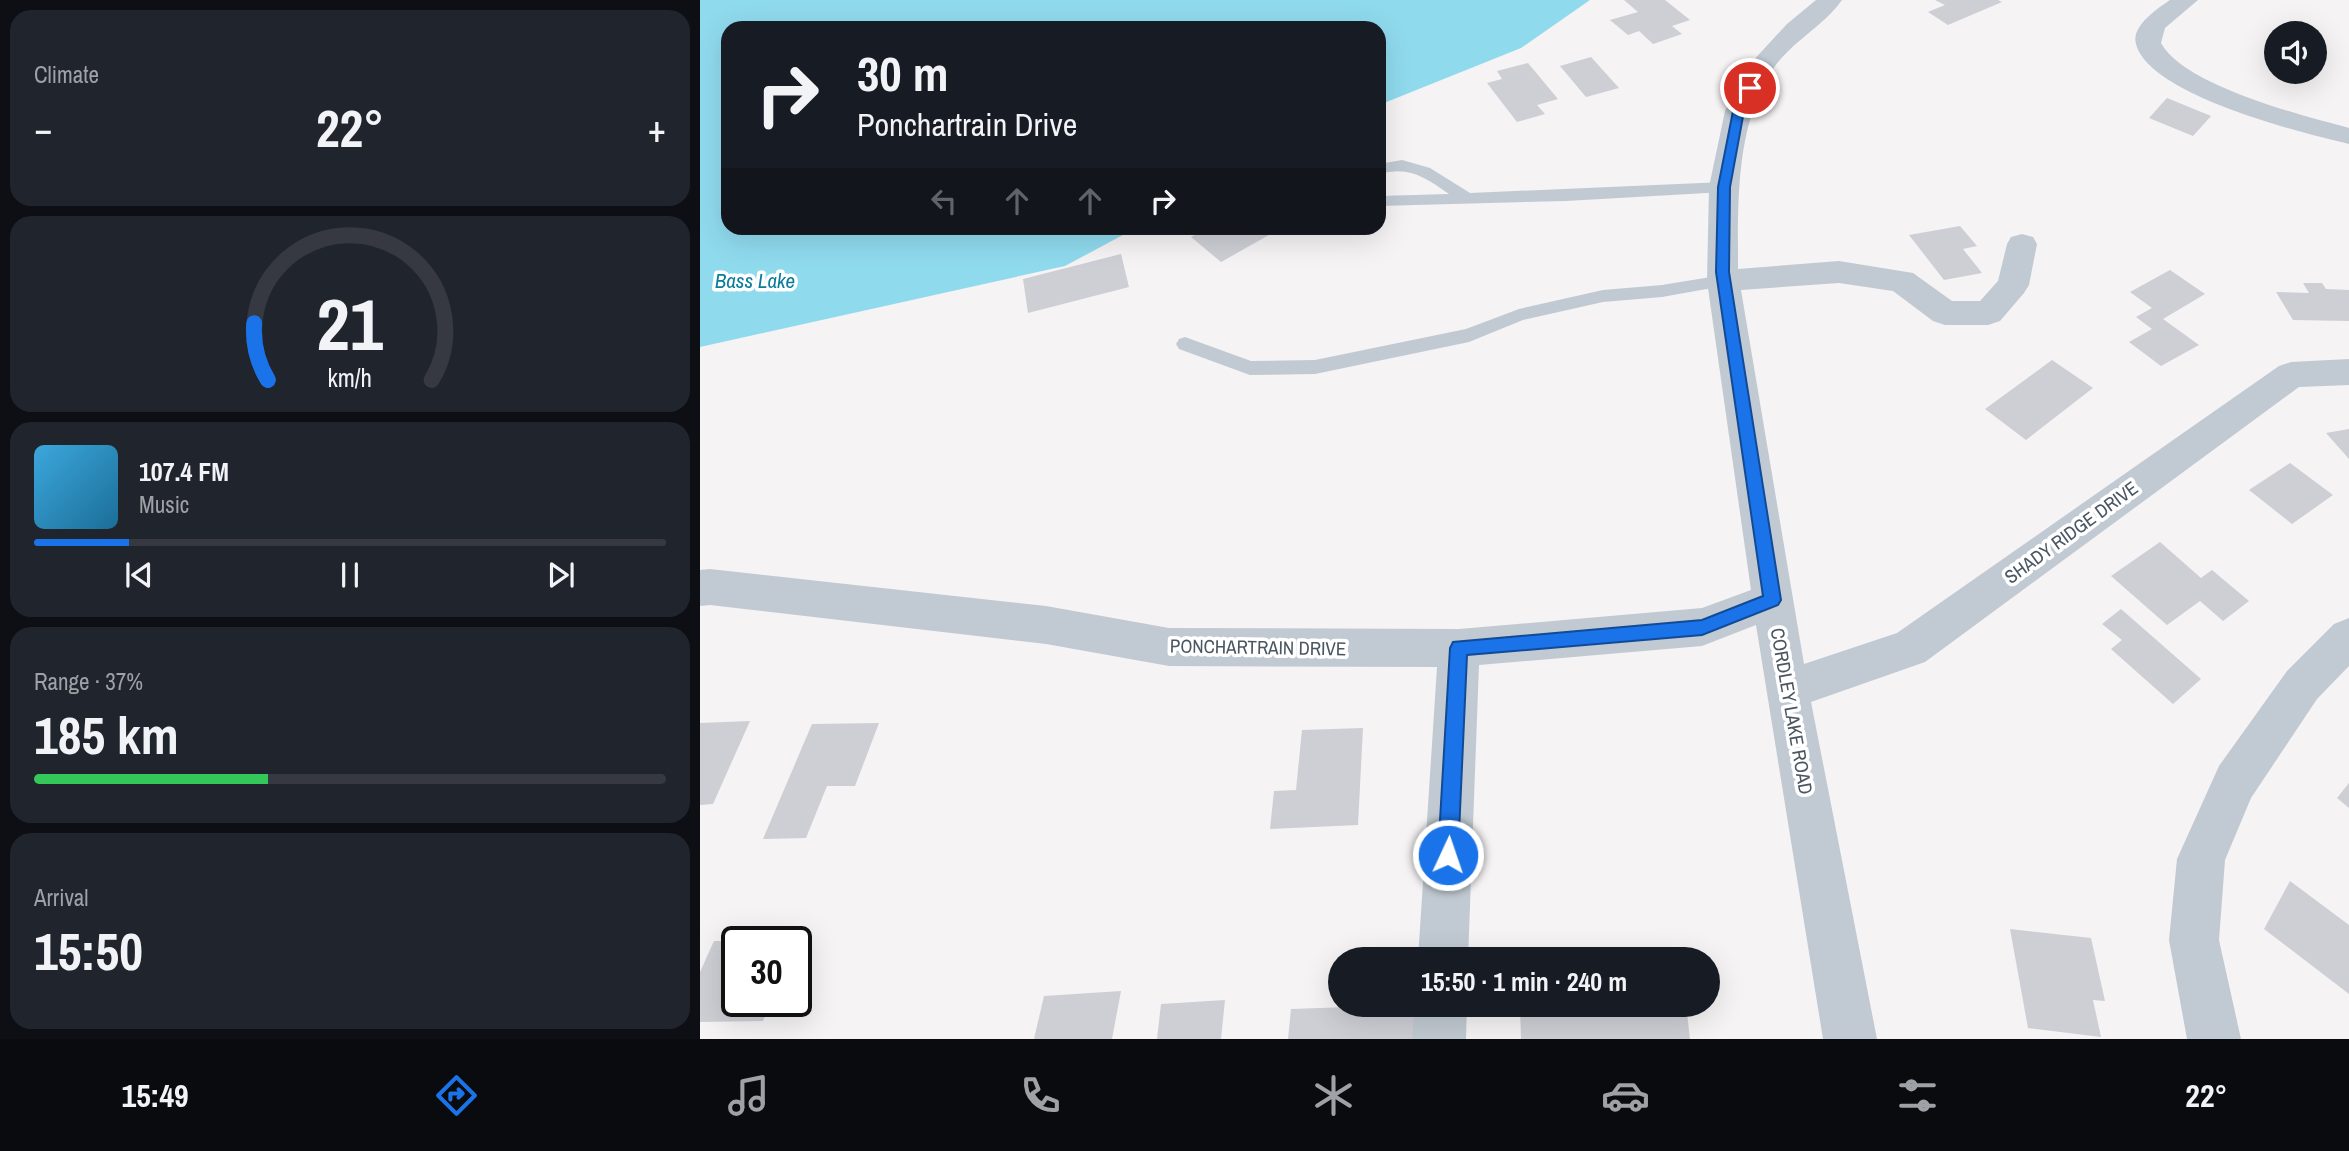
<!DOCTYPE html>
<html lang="en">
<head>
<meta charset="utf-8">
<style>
  :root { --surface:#171b24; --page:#20242c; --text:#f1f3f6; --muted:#9ea1a6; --line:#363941; --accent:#1a73e8 }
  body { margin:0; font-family:"Archivo Narrow",sans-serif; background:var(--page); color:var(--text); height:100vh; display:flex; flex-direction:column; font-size:26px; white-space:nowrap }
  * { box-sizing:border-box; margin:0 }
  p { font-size:23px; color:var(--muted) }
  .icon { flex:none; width:38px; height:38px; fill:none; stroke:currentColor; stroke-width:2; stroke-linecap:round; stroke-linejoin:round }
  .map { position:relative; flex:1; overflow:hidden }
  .panel { display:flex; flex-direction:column; gap:10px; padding:10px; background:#0d0f14; width:700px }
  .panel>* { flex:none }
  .top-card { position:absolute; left:21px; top:21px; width:665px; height:214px; border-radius:21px; box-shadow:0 7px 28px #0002; background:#171b24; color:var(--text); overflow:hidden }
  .buttons { position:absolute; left:1564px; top:21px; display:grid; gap:14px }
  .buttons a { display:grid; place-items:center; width:63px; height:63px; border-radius:50%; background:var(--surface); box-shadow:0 7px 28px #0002; font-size:35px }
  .speed { position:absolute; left:21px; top:926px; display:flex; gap:14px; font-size:35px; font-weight:700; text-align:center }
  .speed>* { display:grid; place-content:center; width:91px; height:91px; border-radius:50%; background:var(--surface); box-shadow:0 7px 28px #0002; line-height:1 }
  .speed .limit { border:4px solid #111; border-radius:10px; background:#fff; color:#111 }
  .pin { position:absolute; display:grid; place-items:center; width:60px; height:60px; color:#fff; margin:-30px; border:4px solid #fff; border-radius:50%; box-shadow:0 2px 7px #0007 }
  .me { position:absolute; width:77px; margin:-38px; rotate:3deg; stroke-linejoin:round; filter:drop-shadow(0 0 5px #0008) }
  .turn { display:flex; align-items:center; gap:24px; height:147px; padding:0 21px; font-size:32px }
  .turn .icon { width:91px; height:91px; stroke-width:2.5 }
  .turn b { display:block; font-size:49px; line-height:60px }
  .lanes { display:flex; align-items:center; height:66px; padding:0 21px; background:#0003; justify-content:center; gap:35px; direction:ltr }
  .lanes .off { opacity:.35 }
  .big { font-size:52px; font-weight:700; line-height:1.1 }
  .panel .widget { flex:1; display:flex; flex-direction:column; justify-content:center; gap:10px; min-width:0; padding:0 24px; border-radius:21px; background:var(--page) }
  .panel .dial { align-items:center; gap:0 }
  .dial svg { height:182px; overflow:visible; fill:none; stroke:var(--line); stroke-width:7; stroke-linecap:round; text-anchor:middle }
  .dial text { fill:var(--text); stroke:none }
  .song { display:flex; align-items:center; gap:21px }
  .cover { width:84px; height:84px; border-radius:10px; background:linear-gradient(135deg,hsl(200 70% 55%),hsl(200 70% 35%)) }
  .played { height:7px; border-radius:4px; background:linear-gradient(90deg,var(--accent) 15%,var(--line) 15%) }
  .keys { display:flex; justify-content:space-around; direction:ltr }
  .heat { display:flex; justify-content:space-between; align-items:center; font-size:38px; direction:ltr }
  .charge { height:10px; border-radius:5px; background:linear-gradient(90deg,#34c759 37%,var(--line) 0) }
  .trip { position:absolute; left:628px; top:947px; width:392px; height:70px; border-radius:35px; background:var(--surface); box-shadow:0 7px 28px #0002; font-weight:700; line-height:70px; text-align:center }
  .dock { display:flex; height:112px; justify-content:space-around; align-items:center; background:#090b0e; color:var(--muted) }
  .dock .icon { width:49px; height:49px }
  .dock .active { color:var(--accent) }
  .dock b { font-size:32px; color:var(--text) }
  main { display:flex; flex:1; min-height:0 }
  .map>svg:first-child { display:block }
  .water { fill:#90daee }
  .building { fill:#cdcfd5 }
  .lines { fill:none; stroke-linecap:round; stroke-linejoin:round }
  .lane { fill:#c1cad2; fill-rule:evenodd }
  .street { fill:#c1cad2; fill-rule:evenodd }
  .route { fill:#1a73e8; stroke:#114b97; stroke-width:2 }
  .labels { text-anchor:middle; stroke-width:7; stroke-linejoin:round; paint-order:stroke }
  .street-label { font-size:19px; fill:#4a5661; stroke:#fff }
  .water-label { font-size:21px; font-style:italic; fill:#0c7c9b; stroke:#fff }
</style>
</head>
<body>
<main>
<section class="panel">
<div class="widget"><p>Climate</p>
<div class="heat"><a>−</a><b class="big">22°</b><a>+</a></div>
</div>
<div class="widget dial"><svg viewBox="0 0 100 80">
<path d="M14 69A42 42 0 1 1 86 69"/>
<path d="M14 69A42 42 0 0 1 8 44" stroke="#1a73e8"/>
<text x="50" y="56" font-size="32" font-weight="700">21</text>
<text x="50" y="72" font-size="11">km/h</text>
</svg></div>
<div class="widget">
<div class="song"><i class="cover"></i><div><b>107.4 FM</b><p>Music</p></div></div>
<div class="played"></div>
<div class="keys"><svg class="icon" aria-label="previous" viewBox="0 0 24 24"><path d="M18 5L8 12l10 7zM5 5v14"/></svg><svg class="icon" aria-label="pause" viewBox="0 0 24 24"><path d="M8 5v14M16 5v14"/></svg><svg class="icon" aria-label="next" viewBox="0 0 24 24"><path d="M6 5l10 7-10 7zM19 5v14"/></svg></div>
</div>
<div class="widget"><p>Range · 37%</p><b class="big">185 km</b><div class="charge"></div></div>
<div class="widget"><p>Arrival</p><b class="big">15:50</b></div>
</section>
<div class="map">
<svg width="1649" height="1039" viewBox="0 0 1649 1039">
  <rect width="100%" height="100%" fill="#f5f3f3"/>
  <polygon class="water" points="0,0 890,0 821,48 679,105 679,28 28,28 28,228 436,228 365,266 0,347"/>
  <g class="building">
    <polygon points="924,0 965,0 990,20 972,26 982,34 953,44 939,31 928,35 910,20 938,12"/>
    <polygon points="1235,0 1298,0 1302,2 1248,25 1228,12 1245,5"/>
    <polygon points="891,57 919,88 886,97 860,66"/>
    <polygon points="828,63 858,99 837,105 845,114 817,122 787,83 802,79 797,71"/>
    <polygon points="1467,98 1511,116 1493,136 1449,118"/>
    <polygon points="1260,226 1277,246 1263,249 1282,273 1244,280 1209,235"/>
    <polygon points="508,228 575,228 578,230 521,262 491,237"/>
    <polygon points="421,254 429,287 328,313 323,279"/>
    <polygon points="1470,270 1505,294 1463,319 1499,345 1461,366 1429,342 1452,329 1436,317 1452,308 1430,292"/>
    <polygon points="1603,283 1622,283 1626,289 1649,290 1649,321 1593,320 1576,292 1609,293"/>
    <polygon points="1352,360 1393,388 1326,440 1285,409"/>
    <polygon points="1649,429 1649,459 1626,433"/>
    <polygon points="1590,463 1633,495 1592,524 1549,490"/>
    <polygon points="1460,542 1501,578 1512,570 1549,601 1523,621 1500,601 1467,625 1411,576"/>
    <polygon points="1421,609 1501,679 1473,704 1411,649 1422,640 1402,624"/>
    <polygon points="50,721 13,804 0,805 0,723"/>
    <polygon points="179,723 155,786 127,786 106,838 63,839 112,724"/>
    <polygon points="663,728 658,825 570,829 574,791 596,790 602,730"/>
    <polygon points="1649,783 1649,808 1637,798"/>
    <polygon points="1590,881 1649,925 1649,994 1564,929"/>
    <polygon points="1310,929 1391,938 1405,1001 1393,1000 1401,1037 1328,1028"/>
    <polygon points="14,941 37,941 37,1001 71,1001 63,1021 0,1022 0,972"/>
    <polygon points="421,991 412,1039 334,1039 344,996"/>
    <polygon points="525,1000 521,1039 457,1039 461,1004"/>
    <polygon points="735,1004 734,1039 588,1039 591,1009"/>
    <polygon points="986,1004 990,1039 821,1039 820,1006"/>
  </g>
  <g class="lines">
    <g class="lane">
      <path d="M 702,160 L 730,168 L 770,193 L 1024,182 L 1032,187 L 1024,192 L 866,201 L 679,206 L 679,196 L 749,194 C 724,177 710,166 679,174 L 679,164 Z"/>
      <polygon points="1023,275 1029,277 1032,281 1029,285 962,297 903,302 823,320 769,342 615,374 550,375 479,349 476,344 479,339 485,337 551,361 615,360 766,329 819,309 903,290 962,285"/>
    </g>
    <g class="street">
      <path d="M 1116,0 L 1142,0 C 1124,26 1091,42 1073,69 C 1035,126 1038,203 1038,269 L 1139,261 L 1213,273 L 1252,301 L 1280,301 L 1298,281 L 1307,244 L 1311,237 L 1322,234 L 1333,237 L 1337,244 L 1329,285 L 1324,293 L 1300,321 L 1288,325 L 1245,325 L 1233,321 L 1193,291 L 1139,283 L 1041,290 L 1104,664 L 1197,633 L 1579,366 L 1591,362 L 1649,359 L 1649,385 L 1599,387 L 1225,662 L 1111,702 L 1177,1039 L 1123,1039 L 1056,625 L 1002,646 L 779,665 L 768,959 L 718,959 L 737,667 L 469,666 L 346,644 L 10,605 L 0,606 L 0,570 L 10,569 L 346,606 L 469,628 L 759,629 L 1002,608 L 1051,590 L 1007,281 L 1009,187 L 1025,111 L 1049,65 L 1087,24 Z"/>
      <path d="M 1470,0 L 1498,0 L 1465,28 L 1461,43 C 1483,85 1603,116 1649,128 L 1649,144 C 1602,133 1449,95 1436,44 C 1431,26 1457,9 1470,0 Z"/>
      <polygon points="1649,618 1649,666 1617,699 1551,798 1525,860 1519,940 1541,1039 1487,1039 1469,940 1477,859 1519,766 1587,671 1634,624"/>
      <polygon points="715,1004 767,1004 766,1039 712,1039"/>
    </g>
  </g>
  <polygon class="route" points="1050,85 1055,88 1044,111 1030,187 1029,272 1081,600 1078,605 1002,635 767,655 758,855 755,862 748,865 741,862 738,855 750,648 753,642 1002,620 1063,596 1016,272 1018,187 1033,111 1044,88"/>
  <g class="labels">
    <g class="street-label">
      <text transform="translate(1371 532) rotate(-36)" y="7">SHADY RIDGE DRIVE</text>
      <text transform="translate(558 647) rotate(1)" y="7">PONCHARTRAIN DRIVE</text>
      <text transform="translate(1092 711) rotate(80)" y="7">CORDLEY LAKE ROAD</text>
    </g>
    <g class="water-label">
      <text x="55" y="288">Bass Lake</text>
    </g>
  </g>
</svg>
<div class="buttons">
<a><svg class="icon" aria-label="sound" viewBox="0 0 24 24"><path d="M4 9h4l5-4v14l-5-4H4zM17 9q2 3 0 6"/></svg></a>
</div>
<div class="speed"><div class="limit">30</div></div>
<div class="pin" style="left:1050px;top:88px;background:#d93025"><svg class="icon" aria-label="arrive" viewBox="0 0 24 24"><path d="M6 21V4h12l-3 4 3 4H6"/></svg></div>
<svg class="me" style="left:748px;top:855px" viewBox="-20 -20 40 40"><circle r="17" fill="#1a73e8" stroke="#fff" stroke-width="3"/><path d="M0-11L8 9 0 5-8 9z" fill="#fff"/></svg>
<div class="trip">15:50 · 1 min · 240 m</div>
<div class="top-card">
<div class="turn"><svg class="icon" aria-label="right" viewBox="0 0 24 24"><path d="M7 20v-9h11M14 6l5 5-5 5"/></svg><div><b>30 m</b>Ponchartrain Drive</div></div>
<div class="lanes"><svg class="icon off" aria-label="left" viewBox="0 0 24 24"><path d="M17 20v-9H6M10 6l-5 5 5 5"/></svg><svg class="icon off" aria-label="ahead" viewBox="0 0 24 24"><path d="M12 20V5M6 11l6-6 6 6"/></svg><svg class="icon off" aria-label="ahead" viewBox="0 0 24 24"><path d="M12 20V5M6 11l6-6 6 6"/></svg><svg class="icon" aria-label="right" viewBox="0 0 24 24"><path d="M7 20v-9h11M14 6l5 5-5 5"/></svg></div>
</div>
</div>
</main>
<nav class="dock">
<b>15:49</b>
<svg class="icon active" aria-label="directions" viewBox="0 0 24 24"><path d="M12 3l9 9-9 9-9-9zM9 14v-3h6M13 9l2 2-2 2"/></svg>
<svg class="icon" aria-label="music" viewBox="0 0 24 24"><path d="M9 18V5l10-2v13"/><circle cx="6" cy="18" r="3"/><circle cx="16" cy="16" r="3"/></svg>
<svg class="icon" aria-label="phone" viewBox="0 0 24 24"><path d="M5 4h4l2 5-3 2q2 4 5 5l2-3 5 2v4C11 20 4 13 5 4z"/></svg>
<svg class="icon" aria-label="climate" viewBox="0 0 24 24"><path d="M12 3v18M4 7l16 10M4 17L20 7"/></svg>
<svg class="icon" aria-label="car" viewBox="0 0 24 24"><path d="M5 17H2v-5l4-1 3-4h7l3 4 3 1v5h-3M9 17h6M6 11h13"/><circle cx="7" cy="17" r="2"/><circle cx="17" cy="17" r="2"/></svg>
<svg class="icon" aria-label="filters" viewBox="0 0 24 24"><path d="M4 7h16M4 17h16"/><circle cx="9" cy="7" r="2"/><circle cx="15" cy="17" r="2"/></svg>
<b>22°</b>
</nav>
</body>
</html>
